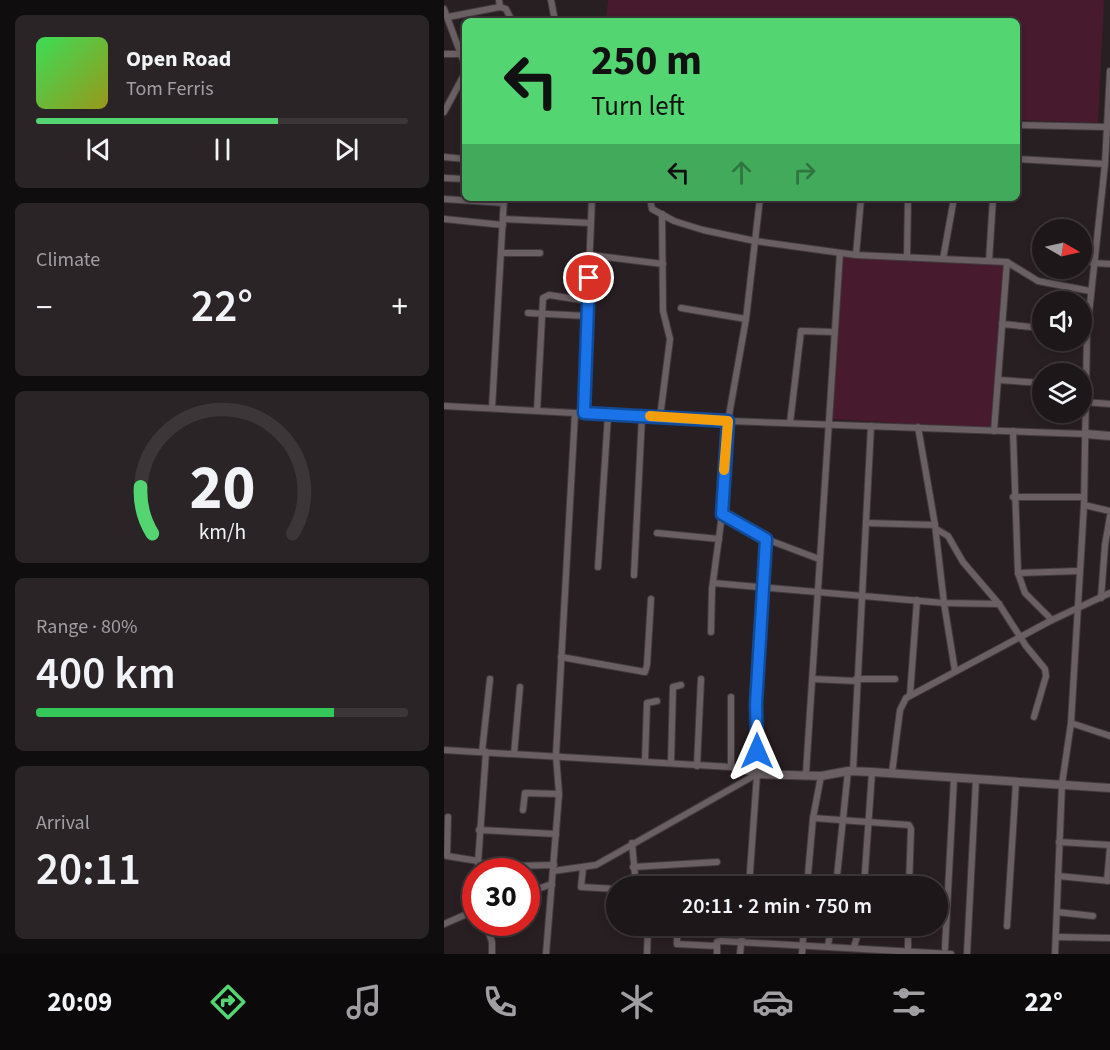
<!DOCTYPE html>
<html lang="en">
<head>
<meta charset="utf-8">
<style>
  :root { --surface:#1e171a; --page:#2b2427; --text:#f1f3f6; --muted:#a19fa2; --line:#3c3639; --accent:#53d672 }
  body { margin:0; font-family:"Source Sans 3",sans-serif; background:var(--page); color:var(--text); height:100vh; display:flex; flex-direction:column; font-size:22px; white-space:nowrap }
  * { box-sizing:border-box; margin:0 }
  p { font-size:20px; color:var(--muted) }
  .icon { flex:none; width:33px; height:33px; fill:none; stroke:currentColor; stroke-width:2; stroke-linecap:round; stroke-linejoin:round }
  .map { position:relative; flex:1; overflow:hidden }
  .details { display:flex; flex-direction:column; gap:15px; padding:15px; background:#100d0e; width:444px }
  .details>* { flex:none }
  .top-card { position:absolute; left:18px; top:18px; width:558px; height:183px; border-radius:9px; box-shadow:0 3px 9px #0003,0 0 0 2px var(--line); background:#53d672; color:#111; overflow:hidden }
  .needle { width:39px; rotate:99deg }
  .tools { position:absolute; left:588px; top:219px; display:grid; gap:12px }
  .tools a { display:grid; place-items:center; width:60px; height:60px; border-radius:50%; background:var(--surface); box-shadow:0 3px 9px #0003,0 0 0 2px var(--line); font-size:30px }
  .speed { position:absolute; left:18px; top:858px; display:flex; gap:12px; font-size:30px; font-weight:700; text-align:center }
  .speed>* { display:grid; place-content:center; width:78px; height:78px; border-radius:50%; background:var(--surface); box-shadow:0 3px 9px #0003,0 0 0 2px var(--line); line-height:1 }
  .speed .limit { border:9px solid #d22; background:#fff; color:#111 }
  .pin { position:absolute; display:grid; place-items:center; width:51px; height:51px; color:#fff; margin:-26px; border:3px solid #fff; border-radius:50%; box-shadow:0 2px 6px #0007 }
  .me { position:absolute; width:66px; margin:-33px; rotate:0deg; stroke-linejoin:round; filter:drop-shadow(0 0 4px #0008) }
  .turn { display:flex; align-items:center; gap:21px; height:126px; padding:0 30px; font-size:27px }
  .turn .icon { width:78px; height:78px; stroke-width:2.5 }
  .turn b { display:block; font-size:42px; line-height:51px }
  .lanes { display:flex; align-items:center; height:57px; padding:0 30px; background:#0003; justify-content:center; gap:30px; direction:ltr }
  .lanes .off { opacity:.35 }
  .big { font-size:45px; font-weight:600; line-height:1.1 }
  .details .card { flex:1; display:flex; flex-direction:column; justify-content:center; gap:9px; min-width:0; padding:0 21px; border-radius:9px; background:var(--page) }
  .details .dial { align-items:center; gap:0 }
  .dial svg { height:156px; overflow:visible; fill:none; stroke:var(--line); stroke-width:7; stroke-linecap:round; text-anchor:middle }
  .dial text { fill:var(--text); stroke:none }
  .song { display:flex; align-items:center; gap:18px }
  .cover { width:72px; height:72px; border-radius:9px; background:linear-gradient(135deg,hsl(130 70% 55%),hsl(60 70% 35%)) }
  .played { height:6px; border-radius:3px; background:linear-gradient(90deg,var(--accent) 65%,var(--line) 65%) }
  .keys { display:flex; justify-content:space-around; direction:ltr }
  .heat { display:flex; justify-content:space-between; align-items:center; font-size:33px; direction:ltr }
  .charge { height:9px; border-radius:4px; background:linear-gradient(90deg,#34c759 80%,var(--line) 0) }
  .trip { position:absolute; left:162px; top:876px; width:342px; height:60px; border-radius:30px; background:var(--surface); box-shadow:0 3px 9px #0003,0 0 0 2px var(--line); font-weight:600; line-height:60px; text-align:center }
  .dock { display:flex; height:96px; justify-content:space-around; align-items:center; background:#0c090a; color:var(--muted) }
  .dock .icon { width:42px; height:42px }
  .dock .on { color:var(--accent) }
  .dock b { font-size:27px; color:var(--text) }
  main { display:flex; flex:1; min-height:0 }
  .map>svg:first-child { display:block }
  .green { fill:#471a2d }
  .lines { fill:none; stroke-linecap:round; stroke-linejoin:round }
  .street-casing { stroke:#423b3d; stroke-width:8 }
  .secondary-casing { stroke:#423b3d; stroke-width:10 }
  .street { stroke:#6a5f63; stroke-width:6 }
  .secondary { stroke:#6a5f63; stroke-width:8 }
  .route-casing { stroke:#114b97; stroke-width:15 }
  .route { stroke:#1a73e8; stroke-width:10 }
  .slow { stroke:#f59e0b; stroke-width:10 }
</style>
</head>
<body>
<main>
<section class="details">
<div class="card">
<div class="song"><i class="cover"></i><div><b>Open Road</b><p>Tom Ferris</p></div></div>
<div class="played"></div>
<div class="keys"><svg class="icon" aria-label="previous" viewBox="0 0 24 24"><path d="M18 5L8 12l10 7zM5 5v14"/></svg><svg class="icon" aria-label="pause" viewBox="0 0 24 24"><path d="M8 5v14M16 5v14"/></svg><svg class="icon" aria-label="next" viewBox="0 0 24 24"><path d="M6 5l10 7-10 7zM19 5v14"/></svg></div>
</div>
<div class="card"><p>Climate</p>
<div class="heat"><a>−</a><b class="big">22°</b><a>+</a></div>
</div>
<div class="card dial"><svg viewBox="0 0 100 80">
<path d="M14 69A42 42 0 1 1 86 69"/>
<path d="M14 69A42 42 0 0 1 8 45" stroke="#53d672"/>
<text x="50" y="56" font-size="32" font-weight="700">20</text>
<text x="50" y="72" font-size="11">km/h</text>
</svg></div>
<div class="card"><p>Range · 80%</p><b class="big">400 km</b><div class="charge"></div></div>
<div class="card"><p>Arrival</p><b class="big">20:11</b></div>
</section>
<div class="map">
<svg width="666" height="954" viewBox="0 0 666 954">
  <rect width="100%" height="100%" fill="#281f22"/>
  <g class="green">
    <polygon points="164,0 660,0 654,123 573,120 573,21 162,21"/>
    <polygon points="400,253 564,264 552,429 386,419"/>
  </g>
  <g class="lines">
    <defs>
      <g id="street">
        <polyline points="107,0 111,21"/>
        <polyline points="56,7 62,9 68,21"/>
        <polyline points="0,9 21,65"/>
        <polyline points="4,17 56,7 55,0"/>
        <polyline points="0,54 16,54"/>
        <polyline points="0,112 21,73"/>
        <polyline points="573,125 664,127"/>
        <polyline points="0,157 21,159"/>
        <polyline points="573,159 661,164"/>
        <polyline points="0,178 21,179"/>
        <polyline points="206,198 208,209 230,221 259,230 311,241 412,255 563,262 594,281 646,291"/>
        <polyline points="316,198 302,319 284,421 278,515 322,539 375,559"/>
        <polyline points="0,199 60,203"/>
        <polyline points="0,219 59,225"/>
        <polyline points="59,219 147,223"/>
        <polyline points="57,253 96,253"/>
        <polyline points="146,255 219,264"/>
        <polyline points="412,255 417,198"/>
        <polyline points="463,257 464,198"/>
        <polyline points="499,259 510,198"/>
        <polyline points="545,261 549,198"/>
        <polyline points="649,263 666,264"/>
        <polyline points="237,308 302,319"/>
        <polyline points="84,313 143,316"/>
        <polyline points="558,324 598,328"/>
        <polyline points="554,380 598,383"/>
        <polyline points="640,402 666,404"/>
        <polyline points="0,406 284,421 642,434"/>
        <polyline points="48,408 60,198"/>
        <polyline points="93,411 99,298 105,295 144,301"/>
        <polyline points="139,413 148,198"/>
        <polyline points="216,417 226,339 219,311 218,214"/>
        <polyline points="346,423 357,331 389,332"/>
        <polyline points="474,427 491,525 500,603 511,671"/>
        <polyline points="550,431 563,262"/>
        <polyline points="569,431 574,573 581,593 608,620"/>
        <polyline points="569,497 640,497"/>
        <polyline points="640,505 666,511"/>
        <polyline points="422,523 491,525"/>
        <polyline points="492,529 504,536 519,562 555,604 582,646 601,669 602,676 590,717"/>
        <polyline points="213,533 275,539"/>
        <polyline points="154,567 164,415"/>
        <polyline points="574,573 635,571"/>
        <polyline points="190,575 198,416"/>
        <polyline points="269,583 500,603 555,604"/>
        <polyline points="657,598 661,545 666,516"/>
        <polyline points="267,632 268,589 278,515"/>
        <polyline points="117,657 201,672 203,665 207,599"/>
        <polyline points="369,679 412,681"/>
        <polyline points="412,679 451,679"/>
        <polyline points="466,695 473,600"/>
        <polyline points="627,723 666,736"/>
        <polyline points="0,750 287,767 313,774"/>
        <polyline points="38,752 46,679"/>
        <polyline points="42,752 34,863 67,866 110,865"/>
        <polyline points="70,754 76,687"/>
        <polyline points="201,761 203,703 213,701"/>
        <polyline points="227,763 229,687 237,685"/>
        <polyline points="253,766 257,679"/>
        <polyline points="287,767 287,697"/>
        <polyline points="409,771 427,426"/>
        <polyline points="362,773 396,253"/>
        <polyline points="448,773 456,710 462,698 608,620 666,593"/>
        <polyline points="79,810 81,793 115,794"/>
        <polyline points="4,817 3,856 34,861"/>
        <polyline points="369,818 465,825 467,829 465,886"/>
        <polyline points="35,830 112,834"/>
        <polyline points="615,842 666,845"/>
        <polyline points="188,843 192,886"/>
        <polyline points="189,867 273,862"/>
        <polyline points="139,868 137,887 172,889"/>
        <polyline points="109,871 152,865 313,774"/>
        <polyline points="614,876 666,881"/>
        <polyline points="663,881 666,847"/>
        <polyline points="305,886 313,774 312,704 322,539"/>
        <polyline points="363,886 369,818 377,776"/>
        <polyline points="392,886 404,771"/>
        <polyline points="420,886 428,772"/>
        <polyline points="82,893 108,884"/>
        <polyline points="613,912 649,916"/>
        <polyline points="41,922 48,942 48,954"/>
        <polyline points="0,924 32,910"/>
        <polyline points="233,926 233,944 273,946"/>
        <polyline points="563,926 572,782"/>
        <polyline points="613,937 666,938"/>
        <polyline points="384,946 387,926"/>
        <polyline points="410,947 416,926"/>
        <polyline points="501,948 510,778"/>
        <polyline points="464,951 464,926"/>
        <polyline points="102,954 115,794 112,755 131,413"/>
        <polyline points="203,954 204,926"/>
        <polyline points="273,954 273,942 277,941 507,954"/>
        <polyline points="296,954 299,926"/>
        <polyline points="358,954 360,926"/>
        <polyline points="523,954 532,779"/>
        <polyline points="611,954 618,784 627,723 640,505 643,332 661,164 666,71"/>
      </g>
      <g id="secondary">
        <polyline points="642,434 666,436"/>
        <polyline points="313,774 377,776 404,771 428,772 666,788"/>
      </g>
    </defs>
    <use href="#street" class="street-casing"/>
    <use href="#secondary" class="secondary-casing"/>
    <use href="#street" class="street"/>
    <use href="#secondary" class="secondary"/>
  </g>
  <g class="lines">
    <defs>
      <polyline id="route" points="145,278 140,413 284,421 278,514 322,539 312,704 313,751"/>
    </defs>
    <use href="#route" class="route-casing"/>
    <use href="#route" class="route"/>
    <polyline class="slow" points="206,416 284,421 280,470"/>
  </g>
</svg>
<div class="tools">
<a><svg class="needle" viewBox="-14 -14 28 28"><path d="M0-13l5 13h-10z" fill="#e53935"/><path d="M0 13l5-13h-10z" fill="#a19fa2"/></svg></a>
<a><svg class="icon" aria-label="sound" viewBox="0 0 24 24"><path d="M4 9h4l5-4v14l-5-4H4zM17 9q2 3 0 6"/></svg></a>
<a><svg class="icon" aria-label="layers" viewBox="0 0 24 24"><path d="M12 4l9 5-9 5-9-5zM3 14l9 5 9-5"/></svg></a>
</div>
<div class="speed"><div class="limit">30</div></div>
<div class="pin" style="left:145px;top:278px;background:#d93025"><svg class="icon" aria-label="arrive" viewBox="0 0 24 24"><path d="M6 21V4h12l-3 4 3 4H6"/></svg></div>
<svg class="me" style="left:313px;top:751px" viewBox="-20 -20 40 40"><path d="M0-17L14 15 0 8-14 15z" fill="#1a73e8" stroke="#fff" stroke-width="4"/></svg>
<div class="trip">20:11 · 2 min · 750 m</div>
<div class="top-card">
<div class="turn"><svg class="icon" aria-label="left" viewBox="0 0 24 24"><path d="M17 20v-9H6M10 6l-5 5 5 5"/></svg><div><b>250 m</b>Turn left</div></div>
<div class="lanes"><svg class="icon" aria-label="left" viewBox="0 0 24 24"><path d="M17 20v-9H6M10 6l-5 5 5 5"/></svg><svg class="icon off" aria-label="ahead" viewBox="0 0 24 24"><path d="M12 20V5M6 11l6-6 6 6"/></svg><svg class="icon off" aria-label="right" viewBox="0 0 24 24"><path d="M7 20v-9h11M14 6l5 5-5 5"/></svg></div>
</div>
</div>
</main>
<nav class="dock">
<b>20:09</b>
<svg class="icon on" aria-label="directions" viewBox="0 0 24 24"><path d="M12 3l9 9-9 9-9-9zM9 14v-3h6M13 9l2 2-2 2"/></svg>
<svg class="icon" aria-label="music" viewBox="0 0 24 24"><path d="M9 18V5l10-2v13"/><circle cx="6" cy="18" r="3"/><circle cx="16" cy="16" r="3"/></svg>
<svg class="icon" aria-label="phone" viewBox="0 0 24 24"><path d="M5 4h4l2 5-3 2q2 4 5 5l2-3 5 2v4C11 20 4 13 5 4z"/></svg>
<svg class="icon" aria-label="climate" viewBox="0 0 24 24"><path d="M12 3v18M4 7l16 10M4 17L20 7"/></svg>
<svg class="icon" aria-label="car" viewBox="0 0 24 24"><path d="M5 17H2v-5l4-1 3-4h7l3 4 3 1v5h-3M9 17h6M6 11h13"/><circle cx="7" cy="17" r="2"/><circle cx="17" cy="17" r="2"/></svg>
<svg class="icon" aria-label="filters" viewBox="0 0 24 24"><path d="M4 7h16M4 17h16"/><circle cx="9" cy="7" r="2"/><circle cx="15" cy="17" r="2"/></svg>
<b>22°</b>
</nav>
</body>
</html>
